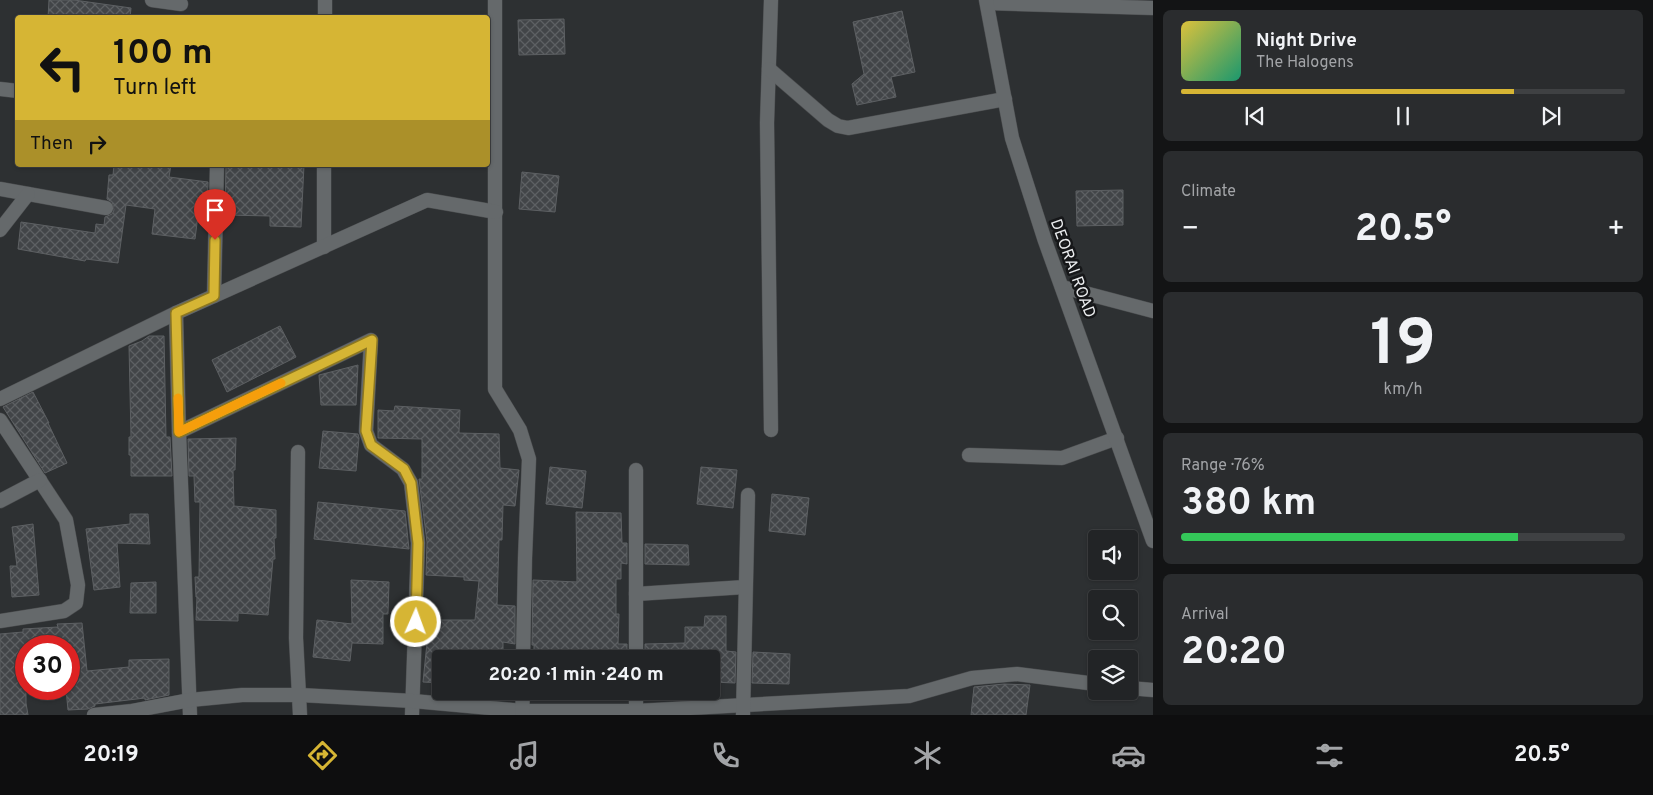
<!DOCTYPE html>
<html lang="en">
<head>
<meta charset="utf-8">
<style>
  :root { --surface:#222426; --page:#2a2c2e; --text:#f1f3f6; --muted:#a2a4a7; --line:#3f4143; --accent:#d6b534 }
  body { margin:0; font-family:Overpass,sans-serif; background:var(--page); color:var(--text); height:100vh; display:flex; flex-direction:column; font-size:19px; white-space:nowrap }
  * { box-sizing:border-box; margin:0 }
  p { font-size:16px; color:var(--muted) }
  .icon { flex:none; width:28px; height:28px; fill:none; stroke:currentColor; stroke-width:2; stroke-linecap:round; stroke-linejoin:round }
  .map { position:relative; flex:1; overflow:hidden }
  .sheet { display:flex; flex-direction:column; gap:10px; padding:10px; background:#131415; width:500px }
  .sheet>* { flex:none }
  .top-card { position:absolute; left:15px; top:15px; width:475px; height:152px; border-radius:5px; box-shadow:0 1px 4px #0004,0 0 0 1px var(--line); background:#d6b534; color:#111; overflow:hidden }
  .controls { position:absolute; left:1088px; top:530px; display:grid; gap:10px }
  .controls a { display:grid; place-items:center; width:50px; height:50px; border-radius:5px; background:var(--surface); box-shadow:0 1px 4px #0004,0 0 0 1px var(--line); font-size:25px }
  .speed { position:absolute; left:15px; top:635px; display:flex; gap:10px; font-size:25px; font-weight:700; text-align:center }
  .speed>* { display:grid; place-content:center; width:65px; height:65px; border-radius:50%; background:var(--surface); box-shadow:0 1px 4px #0004,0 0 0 1px var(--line); line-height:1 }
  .speed .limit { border:8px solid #d22; background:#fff; color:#111 }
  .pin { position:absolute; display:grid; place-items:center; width:42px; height:42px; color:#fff; margin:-51px -21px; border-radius:50% 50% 50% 0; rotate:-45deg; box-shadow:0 0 5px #0007 }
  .pin .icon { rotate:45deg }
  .me { position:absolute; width:55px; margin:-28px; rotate:2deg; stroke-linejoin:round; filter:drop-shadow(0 0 4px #0008) }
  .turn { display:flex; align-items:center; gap:18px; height:105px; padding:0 15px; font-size:22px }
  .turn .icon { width:65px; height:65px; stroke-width:2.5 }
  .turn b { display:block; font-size:35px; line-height:42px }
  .then { display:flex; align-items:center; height:48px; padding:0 15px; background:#0003; gap:10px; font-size:19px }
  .big { font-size:38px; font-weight:700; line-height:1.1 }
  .sheet .tile { flex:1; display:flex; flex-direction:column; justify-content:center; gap:8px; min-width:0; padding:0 18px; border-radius:8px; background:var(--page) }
  .sheet .dial { align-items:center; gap:0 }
  .dial b { font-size:65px; line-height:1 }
  .song { display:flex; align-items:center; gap:15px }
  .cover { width:60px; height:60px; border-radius:8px; background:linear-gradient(135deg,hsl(50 70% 55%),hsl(160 70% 35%)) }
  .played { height:5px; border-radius:2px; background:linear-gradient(90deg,var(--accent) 75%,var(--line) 75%) }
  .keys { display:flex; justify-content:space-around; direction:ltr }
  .heat { display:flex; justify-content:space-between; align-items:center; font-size:28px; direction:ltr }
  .charge { height:8px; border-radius:4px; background:linear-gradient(90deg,#34c759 76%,var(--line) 0) }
  .trip { position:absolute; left:432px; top:650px; width:288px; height:50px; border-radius:5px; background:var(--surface); box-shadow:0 1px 4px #0004,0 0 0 1px var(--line); font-weight:700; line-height:50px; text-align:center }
  .dock { display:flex; height:80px; justify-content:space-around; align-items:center; background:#0e0e0f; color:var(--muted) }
  .dock .icon { width:35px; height:35px }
  .dock .active { color:var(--accent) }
  .dock b { font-size:22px; color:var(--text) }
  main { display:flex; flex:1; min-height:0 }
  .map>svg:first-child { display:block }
  .building { fill:url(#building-cross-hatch); stroke:#5d6063 }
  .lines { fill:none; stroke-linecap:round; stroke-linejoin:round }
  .minor-casing { stroke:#494b4d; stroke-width:15 }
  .tertiary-casing { stroke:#494b4d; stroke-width:15 }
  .minor { stroke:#65696b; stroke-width:14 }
  .tertiary { stroke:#65696b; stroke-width:14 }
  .route-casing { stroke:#8b7622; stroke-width:12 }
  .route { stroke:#d6b534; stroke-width:9 }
  .slow { stroke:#f59e0b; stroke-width:9 }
  .labels { text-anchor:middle; stroke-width:5; stroke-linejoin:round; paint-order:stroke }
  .street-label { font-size:16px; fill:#eceef0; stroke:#161719 }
</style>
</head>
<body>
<main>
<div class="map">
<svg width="1153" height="715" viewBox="0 0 1153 715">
  <defs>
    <pattern id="building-cross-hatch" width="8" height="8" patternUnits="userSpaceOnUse" patternTransform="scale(1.25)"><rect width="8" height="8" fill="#424548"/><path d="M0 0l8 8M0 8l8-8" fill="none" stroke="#5d6063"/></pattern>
  </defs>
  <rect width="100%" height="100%" fill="#2d3032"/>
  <g class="building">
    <polygon points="49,0 74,0 131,8 130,18 48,18"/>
    <polygon points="902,11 915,72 891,77 896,97 857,105 852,84 864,74 853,22"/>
    <polygon points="564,19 565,54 519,55 518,20"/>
    <polygon points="114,165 171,165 169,177 208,182 207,215 198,215 195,239 152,234 155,209 126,205 118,263 86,259 85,261 18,249 21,222 95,233 96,224 104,225 105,217 112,214 114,210 112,202 107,199 109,175 113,175"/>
    <polygon points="226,165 304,165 301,227 270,226 270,216 225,215"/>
    <polygon points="522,172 559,176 555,212 519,209"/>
    <polygon points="1123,190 1123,225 1077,226 1076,191"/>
    <polygon points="280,326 296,357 227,392 212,360"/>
    <polygon points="149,336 164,336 166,437 170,437 172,476 131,476 131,455 129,455 129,437 131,437 129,346 142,341"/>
    <polygon points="358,365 356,405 321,405 319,375"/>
    <polygon points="33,392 49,423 48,423 67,463 45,473 3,407"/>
    <polygon points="395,406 460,410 459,433 499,434 500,468 519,470 515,506 503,505 502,540 499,540 497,605 515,606 515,644 503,642 503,659 441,659 441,683 423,682 427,643 423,643 424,614 439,615 440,620 475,620 479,581 464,580 464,577 426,575 427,542 419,479 422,479 422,439 378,438 378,410 394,411"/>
    <polygon points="323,431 358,434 359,438 356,471 319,468"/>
    <polygon points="236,438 235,470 233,470 234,506 276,510 276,538 274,538 275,559 273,559 268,615 238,613 238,621 196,620 197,597 196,597 195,577 199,577 200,502 195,502 194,476 189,476 188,439"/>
    <polygon points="550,467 586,471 582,508 546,504"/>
    <polygon points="701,467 737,470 733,508 697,504"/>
    <polygon points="772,494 809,498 805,535 769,531"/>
    <polygon points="318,502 405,511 409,549 314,539"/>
    <polygon points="576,512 621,513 622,543 627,543 627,564 621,563 621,579 616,579 616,614 619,614 618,644 627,644 627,659 536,659 536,653 534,653 534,645 532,645 533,580 577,582"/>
    <polygon points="130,514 148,514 150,544 117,543 120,587 94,590 86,529 130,524"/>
    <polygon points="33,524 39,595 12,597 10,566 17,566 12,527"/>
    <polygon points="645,544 688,545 689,565 645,564"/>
    <polygon points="351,580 389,582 388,614 383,614 383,644 352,643 350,661 313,657 317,620 352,624"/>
    <polygon points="156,582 156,613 130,613 131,583"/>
    <polygon points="705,616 726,616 726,651 736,652 735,683 711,682 711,659 645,659 645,644 685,643 685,627 704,627"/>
    <polygon points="82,623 87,671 129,667 129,660 169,659 169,695 145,700 145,698 95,704 95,706 88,709 68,710 66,689 69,689 69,646 26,646 26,703 28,715 0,715 0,634 23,632 23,629 58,627 57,624"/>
    <polygon points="753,652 790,654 789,684 752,683"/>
    <polygon points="1004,684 1030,685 1026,715 971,715 974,687"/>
  </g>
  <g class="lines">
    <defs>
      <g id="minor">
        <polyline points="152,0 181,4"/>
        <polyline points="495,0 495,389 520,430 529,459 525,558 523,659"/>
        <polyline points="771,0 767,123 771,430"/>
        <polyline points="987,3 1153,8"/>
        <polyline points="325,18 325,0"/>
        <polyline points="769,69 828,120 838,126 848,128 1005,99"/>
        <polyline points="0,89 18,91"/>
        <polyline points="0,189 106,208"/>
        <polyline points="0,230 28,194"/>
        <polyline points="324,247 324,165"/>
        <polyline points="1062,287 1153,311"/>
        <polyline points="214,296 217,165"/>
        <polyline points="176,313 179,432 190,715"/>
        <polyline points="0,399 176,313 427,200 496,212"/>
        <polyline points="0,420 66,520 78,585 76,603 64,611 0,621"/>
        <polyline points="179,432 371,340 366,431 371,445 403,469 411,483 418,543 412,715"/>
        <polyline points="298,452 296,638 300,715"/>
        <polyline points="969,455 1062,458 1117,438"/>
        <polyline points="0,501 40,480"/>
        <polyline points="636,594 745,587"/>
        <polyline points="636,659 636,470"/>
        <polyline points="1129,688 1153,690"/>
        <polyline points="94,715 132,711 190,700 242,695 300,695 413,701 523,711 636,711 909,696 972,678 1017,674 1096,684"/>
        <polyline points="522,715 523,691"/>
        <polyline points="636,715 636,691"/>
        <polyline points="743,715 748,495"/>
      </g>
      <polyline id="tertiary" points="986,0 1012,138 1045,241 1153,541"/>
    </defs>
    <use href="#minor" class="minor-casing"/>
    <use href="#tertiary" class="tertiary-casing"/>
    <use href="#minor" class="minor"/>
    <use href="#tertiary" class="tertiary"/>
  </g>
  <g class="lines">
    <defs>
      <polyline id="route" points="215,240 214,296 176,313 179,432 372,340 366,431 371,445 404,469 411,483 418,543 416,622"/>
    </defs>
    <use href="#route" class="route-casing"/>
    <use href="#route" class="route"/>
    <polyline class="slow" points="178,398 179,432 281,383"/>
  </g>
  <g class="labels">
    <g class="street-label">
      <text transform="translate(1074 268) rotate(70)" y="6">DEORAI ROAD</text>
    </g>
  </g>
</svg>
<div class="controls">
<a><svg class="icon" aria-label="sound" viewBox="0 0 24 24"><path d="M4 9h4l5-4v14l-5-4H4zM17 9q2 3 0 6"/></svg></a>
<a><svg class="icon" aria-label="search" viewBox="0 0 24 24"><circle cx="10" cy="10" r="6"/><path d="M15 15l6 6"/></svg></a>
<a><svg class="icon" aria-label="layers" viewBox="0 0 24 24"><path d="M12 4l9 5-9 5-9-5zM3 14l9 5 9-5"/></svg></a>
</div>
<div class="speed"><div class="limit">30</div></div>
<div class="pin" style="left:215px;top:240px;background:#d93025"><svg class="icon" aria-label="arrive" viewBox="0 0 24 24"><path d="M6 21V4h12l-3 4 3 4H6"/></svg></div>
<svg class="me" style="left:416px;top:622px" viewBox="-20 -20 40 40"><circle r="17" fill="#d6b534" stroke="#fff" stroke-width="3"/><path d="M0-11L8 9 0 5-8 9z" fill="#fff"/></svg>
<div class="trip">20:20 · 1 min · 240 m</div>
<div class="top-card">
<div class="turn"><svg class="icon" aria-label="left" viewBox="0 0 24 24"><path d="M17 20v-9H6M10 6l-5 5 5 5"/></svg><div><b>100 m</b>Turn left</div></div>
<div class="then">Then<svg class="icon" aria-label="right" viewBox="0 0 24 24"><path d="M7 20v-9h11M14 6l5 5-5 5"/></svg></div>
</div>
</div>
<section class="sheet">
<div class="tile">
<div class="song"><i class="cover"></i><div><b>Night Drive</b><p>The Halogens</p></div></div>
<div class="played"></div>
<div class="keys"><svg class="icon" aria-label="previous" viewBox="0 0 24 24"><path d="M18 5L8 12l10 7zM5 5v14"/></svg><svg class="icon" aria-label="pause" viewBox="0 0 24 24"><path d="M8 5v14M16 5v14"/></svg><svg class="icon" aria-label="next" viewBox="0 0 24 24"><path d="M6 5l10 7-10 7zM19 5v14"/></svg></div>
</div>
<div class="tile"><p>Climate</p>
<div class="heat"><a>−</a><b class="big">20.5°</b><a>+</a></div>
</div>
<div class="tile dial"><b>19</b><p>km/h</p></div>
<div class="tile"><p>Range · 76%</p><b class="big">380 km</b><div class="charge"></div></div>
<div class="tile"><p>Arrival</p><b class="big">20:20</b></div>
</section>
</main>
<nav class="dock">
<b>20:19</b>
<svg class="icon active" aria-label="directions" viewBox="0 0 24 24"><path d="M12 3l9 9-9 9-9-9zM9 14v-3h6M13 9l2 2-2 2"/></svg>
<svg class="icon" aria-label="music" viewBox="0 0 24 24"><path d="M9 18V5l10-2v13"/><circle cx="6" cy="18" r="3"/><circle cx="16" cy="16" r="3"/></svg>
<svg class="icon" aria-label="phone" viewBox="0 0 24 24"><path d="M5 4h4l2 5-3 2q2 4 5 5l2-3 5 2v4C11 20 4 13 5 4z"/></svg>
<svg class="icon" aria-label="climate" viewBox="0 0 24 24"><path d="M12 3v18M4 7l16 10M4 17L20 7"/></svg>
<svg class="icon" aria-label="car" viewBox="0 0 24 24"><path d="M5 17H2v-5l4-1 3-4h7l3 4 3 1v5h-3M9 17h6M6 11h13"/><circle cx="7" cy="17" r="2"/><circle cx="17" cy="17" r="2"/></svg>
<svg class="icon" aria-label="filters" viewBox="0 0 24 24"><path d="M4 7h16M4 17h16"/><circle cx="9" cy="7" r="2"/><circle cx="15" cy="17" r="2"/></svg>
<b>20.5°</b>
</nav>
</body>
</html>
